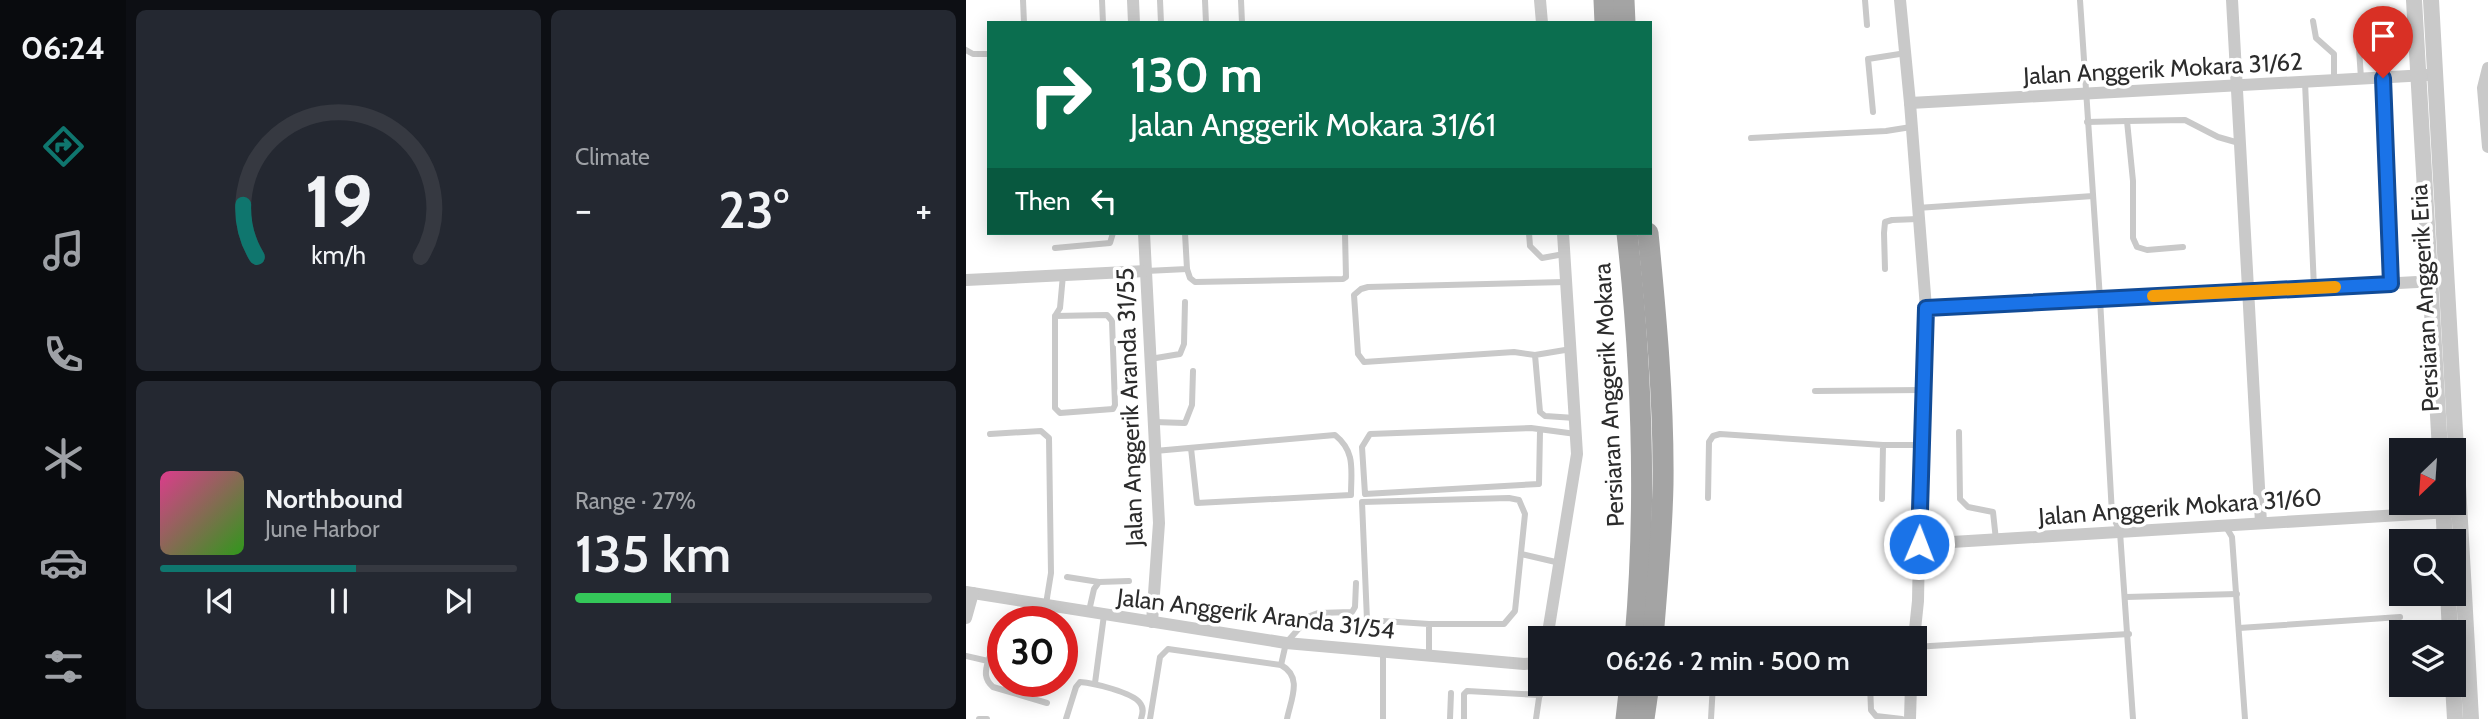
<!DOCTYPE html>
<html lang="en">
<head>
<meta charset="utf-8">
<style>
  :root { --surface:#171b24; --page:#242831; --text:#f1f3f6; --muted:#9ea1a6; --line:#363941; --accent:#0f766e }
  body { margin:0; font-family:Cabin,sans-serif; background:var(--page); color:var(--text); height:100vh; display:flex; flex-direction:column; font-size:26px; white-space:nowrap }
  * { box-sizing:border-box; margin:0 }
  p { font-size:23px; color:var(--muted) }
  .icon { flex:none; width:38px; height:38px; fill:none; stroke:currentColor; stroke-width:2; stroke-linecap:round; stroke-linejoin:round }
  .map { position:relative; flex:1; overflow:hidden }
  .side { display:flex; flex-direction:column; gap:10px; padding:10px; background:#0d0f14; width:840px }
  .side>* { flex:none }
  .hud { position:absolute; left:21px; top:21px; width:665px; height:214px; border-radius:0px; box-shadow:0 4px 18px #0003; background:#0b6e4f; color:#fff; overflow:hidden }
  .needle { width:46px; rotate:205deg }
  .buttons { position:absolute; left:1423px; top:438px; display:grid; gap:14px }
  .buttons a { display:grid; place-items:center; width:77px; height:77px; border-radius:0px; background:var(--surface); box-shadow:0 4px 18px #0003; font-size:35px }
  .speed { position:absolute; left:21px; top:606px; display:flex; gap:14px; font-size:35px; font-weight:700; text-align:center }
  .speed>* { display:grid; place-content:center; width:91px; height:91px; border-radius:50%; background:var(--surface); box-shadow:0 4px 18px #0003; line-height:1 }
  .speed .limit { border:10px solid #d22; background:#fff; color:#111 }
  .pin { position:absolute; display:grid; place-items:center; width:60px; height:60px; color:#fff; margin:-72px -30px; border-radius:50% 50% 50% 0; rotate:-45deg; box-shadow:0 0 7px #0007 }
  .pin .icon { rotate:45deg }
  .me { position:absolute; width:77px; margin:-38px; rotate:1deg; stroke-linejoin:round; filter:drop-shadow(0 0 5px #0008) }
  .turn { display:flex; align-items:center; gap:24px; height:147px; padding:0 28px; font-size:32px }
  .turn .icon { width:91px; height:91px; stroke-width:2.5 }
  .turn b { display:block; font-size:49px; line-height:60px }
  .then { display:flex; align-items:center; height:66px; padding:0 28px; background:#0003; gap:14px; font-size:26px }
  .big { font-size:52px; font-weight:600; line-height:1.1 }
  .side .widget { flex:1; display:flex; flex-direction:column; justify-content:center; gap:10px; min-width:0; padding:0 24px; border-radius:10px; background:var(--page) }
  .side .dial { align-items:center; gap:0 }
  .dial svg { height:182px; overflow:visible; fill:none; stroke:var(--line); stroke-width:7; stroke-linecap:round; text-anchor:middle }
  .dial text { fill:var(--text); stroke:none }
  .song { display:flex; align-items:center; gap:21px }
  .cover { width:84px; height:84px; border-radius:10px; background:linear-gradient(135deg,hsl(330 70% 55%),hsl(110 70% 35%)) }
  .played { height:7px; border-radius:4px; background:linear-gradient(90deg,var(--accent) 55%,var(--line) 55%) }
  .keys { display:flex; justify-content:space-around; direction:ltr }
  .heat { display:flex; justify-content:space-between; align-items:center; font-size:38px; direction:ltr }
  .charge { height:10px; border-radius:5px; background:linear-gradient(90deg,#34c759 27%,var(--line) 0) }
  .side .tiles { flex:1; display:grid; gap:10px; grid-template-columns:repeat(2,1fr) }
  .trip { position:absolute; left:562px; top:626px; width:399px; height:70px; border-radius:0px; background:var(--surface); box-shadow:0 4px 18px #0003; font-weight:600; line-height:70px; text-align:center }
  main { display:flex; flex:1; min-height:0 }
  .menu { display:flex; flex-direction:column; width:126px; justify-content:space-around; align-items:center; background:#090b0e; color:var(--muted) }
  .menu .icon { width:49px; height:49px }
  .menu .current { color:var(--accent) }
  .menu b { font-size:32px; color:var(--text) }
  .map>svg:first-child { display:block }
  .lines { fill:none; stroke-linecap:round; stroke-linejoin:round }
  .service { stroke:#c9c9c9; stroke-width:6 }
  .minor { stroke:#c9c9c9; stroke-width:12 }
  .tertiary { stroke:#c9c9c9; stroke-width:16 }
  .primary { stroke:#a4a4a4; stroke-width:21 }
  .route-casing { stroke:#114b97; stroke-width:18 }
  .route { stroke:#1a73e8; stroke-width:12 }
  .slow { stroke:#f59e0b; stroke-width:12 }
  .labels { text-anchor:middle; stroke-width:7; stroke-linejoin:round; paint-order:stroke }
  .street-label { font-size:24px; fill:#2c2c2c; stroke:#fff }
</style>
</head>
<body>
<main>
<nav class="menu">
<b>06:24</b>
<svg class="icon current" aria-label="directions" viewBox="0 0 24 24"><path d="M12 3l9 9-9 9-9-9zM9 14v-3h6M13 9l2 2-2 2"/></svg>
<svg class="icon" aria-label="music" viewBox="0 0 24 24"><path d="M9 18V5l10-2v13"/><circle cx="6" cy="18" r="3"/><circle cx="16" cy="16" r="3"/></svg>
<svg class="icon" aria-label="phone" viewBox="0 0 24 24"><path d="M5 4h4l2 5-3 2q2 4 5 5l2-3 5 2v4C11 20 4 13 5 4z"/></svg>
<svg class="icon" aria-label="climate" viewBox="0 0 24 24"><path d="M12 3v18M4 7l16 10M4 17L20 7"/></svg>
<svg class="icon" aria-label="car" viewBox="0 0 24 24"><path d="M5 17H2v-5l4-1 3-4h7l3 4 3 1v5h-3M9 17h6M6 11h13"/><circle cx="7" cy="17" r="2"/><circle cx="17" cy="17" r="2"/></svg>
<svg class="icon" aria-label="filters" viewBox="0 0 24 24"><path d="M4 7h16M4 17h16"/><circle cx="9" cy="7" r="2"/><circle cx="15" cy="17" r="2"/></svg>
</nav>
<section class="side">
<div class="tiles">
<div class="widget dial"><svg viewBox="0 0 100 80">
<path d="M14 69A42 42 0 1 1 86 69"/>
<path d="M14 69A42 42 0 0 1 8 46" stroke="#0f766e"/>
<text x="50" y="56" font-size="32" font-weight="700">19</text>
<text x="50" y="72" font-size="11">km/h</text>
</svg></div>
<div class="widget"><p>Climate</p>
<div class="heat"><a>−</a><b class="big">23°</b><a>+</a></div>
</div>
<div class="widget">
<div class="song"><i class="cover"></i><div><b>Northbound</b><p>June Harbor</p></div></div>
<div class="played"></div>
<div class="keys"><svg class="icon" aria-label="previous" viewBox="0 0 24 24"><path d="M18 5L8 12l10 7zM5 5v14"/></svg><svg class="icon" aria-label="pause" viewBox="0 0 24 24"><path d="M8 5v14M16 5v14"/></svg><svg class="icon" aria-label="next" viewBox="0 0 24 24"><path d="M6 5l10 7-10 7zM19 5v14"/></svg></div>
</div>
<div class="widget"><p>Range · 27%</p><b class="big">135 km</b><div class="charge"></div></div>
</div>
</section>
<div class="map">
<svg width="1522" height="719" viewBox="0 0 1522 719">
  <rect width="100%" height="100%" fill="#fff"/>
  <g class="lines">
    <g class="service">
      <polyline points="57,0 58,23"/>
      <polyline points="136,0 137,23"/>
      <polyline points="194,0 195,23"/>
      <polyline points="239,0 240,23"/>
      <polyline points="275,0 276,23"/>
      <polyline points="899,0 901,25"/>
      <polyline points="1114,0 1134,299 1146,514 1154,532 1167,719"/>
      <polyline points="1347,21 1350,38 1368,54 1368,80"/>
      <polyline points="0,50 7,54 23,54"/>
      <polyline points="1395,78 1393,49 1411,41 1417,20"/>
      <polyline points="1417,78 1425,284"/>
      <polyline points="1339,82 1348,288"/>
      <polyline points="907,112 902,59 940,53"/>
      <polyline points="1121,122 1161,121"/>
      <polyline points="785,138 920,131 945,127"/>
      <polyline points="951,208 1127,196"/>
      <polyline points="563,233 564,246 576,258 598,254"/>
      <polyline points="1217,247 1181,250 1171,247 1167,238 1167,181 1161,121 1219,120 1252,137 1273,143"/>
      <polyline points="89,248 144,243 147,233"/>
      <polyline points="221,269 224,278 229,282 377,279 380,277 379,233"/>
      <polyline points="919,269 918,233 919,222 926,220 952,219"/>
      <polyline points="180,271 221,269 219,233"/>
      <polyline points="89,316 141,315 146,321 149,405 147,409 94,413 89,408 89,316 94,308 97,275"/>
      <polyline points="605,349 569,355 574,412 579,416 609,418"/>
      <polyline points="569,355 548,352 398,362 392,354 388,295 395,289 402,287 599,282"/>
      <polyline points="184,359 214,354 218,344 219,302"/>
      <polyline points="849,391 956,390"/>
      <polyline points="188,422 219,423 226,405 227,371"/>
      <polyline points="574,431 573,484 399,494 396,447 404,434 565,428 610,434"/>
      <polyline points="993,432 994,499 1002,507 1027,512 1030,540"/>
      <polyline points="24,434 75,431 83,438 85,573 80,604"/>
      <polyline points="917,445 955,445"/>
      <path d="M 189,451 L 369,435 C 390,452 385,470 385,495 L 231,503 L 225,448"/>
      <polyline points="742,498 743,442 747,436 754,434 917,445 916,499"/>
      <polyline points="1260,527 1266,537 1279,719"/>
      <polyline points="555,554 594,563"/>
      <polyline points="101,577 133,582"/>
      <polyline points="1160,597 1271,594"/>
      <polyline points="123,611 128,589 133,582 163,581"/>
      <polyline points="463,624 401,620 396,502 543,498 553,500 559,514 549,611 538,624 463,624 463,655"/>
      <polyline points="1273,628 1434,617"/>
      <polyline points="96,644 105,647"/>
      <polyline points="948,647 1163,634"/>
      <polyline points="417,653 417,719"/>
      <polyline points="0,656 22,661 34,631 37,630"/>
      <path d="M 22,661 C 19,672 18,679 27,687 L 81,703"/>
      <polyline points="315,665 320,643 344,616 352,613 386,612 389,607 390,583"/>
      <polyline points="129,683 138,615"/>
      <polyline points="904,684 905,710 910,716 936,719"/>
      <polyline points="13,719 21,719"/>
      <path d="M 100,719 L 110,687 L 114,682 C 127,683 166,692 174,703 C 178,708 177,713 175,719"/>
      <path d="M 184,719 L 194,657 L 202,649 L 315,665 C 337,677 325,699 321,719"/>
      <polyline points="484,719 485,693"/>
      <polyline points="498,719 498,694 501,691 574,695"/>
      <polyline points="570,719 575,684"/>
      <polyline points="745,719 747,684"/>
    </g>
    <g class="minor">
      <polyline points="167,0 168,23"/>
      <polyline points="574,0 576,23"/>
      <polyline points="934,0 944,103 960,308 955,445 952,601 948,639"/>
      <polyline points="1266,0 1295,523"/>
      <polyline points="1522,68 1517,88 1522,147"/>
      <polyline points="944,103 1461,75"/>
      <polyline points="178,233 193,523 186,622"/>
      <polyline points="0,280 180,271"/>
      <polyline points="960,308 1470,281"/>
      <polyline points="953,544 1484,512"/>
      <polyline points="0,592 320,643 558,664 570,663 574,659"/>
      <polyline points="0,618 7,593"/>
      <polyline points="581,639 611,454 597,233"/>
      <polyline points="944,719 945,684"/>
    </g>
    <g class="tertiary">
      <polyline points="1448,0 1474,450"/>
      <polyline points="1465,0 1505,719"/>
      <polyline points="1477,502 1479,541"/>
      <polyline points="1482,593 1484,632"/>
      <polyline points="1487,684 1489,719"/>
    </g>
    <g class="primary">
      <polyline points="638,0 639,23"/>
      <polyline points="658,0 659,23"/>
      <path d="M 661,233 C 676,368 681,503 669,639"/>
      <path d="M 682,233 C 690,316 698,400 697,484 C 696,536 691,587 687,639"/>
      <polyline points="660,719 664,684"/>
      <polyline points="678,719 683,684"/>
    </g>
  </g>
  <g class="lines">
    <defs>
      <polyline id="route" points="953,544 960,308 1425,284 1417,78"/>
    </defs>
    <use href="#route" class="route-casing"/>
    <use href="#route" class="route"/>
    <polyline class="slow" points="1187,296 1369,287"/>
  </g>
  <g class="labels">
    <g class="street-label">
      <text transform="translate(1197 69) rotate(-3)" y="8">Jalan Anggerik Mokara 31/62</text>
      <text transform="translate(1459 298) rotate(-93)" y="8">Persiaran Anggerik Eria</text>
      <text transform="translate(643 395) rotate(-93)" y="8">Persiaran Anggerik Mokara</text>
      <text transform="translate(164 407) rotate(-92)" y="8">Jalan Anggerik Aranda 31/55</text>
      <text transform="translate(1214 507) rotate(-4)" y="8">Jalan Anggerik Mokara 31/60</text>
      <text transform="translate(290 614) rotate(7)" y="8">Jalan Anggerik Aranda 31/54</text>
    </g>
  </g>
</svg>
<div class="buttons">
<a><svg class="needle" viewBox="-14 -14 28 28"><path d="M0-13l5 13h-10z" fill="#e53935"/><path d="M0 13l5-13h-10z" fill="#9ea1a6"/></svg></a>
<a><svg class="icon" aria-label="search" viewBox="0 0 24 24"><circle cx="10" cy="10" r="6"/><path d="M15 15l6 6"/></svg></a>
<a><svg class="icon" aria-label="layers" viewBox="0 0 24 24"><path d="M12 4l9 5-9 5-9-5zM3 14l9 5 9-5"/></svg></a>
</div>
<div class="speed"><div class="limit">30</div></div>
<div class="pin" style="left:1417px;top:78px;background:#d93025"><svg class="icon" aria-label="arrive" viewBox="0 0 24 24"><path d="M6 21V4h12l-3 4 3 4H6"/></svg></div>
<svg class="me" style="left:953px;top:544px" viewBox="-20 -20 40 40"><circle r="17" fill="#1a73e8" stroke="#fff" stroke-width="3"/><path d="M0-11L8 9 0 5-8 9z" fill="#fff"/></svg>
<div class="trip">06:26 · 2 min · 500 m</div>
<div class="hud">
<div class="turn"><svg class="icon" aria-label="right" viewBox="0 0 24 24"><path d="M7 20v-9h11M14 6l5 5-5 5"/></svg><div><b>130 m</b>Jalan Anggerik Mokara 31/61</div></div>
<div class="then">Then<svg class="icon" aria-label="left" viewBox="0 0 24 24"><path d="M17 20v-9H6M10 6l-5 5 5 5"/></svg></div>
</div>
</div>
</main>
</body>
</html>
